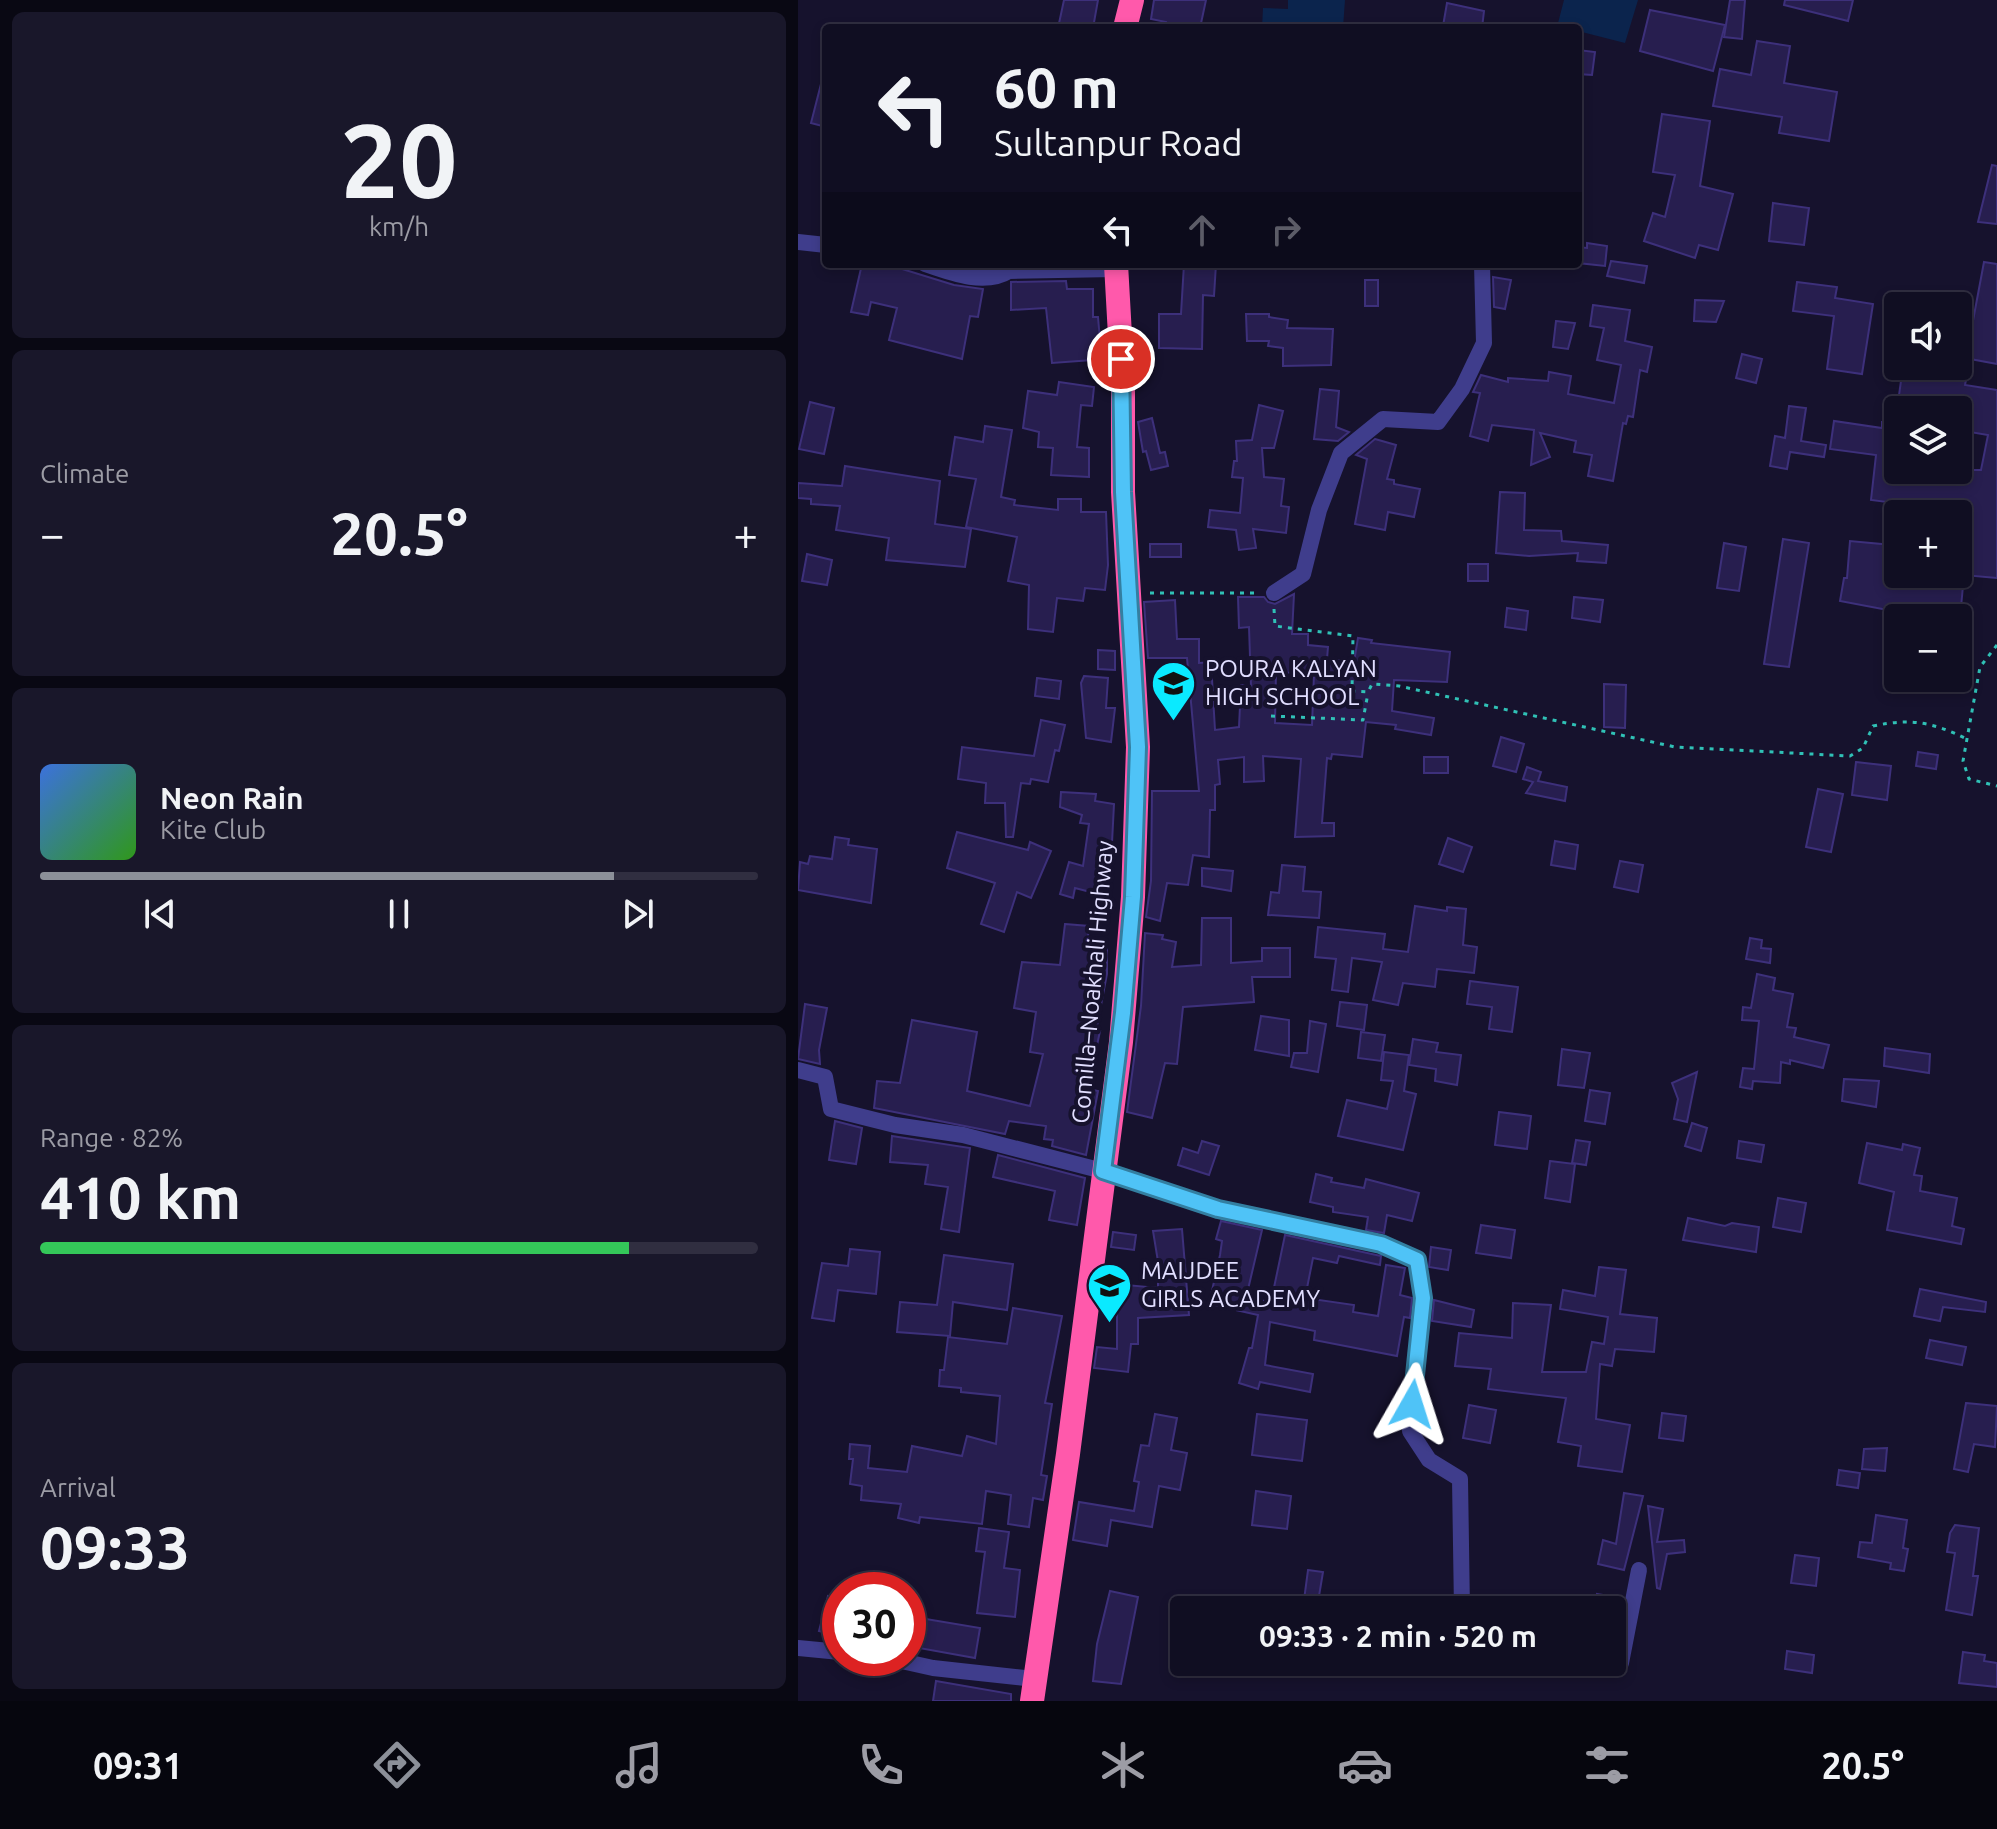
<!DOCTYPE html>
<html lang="en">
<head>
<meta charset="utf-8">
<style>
  :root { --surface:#100e22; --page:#19172a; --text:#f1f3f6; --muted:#9c9ca5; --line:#302e40; --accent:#8c9099 }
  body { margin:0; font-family:Ubuntu,sans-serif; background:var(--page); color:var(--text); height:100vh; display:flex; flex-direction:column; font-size:30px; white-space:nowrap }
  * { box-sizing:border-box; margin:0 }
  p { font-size:26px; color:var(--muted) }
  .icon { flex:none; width:44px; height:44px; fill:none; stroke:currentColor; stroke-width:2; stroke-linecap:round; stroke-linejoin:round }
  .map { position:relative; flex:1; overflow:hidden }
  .details { display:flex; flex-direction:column; gap:12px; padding:12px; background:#090813; width:798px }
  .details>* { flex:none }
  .top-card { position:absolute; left:24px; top:24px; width:760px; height:244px; border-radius:8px; box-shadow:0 4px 12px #0003,0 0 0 2px var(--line); background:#100e22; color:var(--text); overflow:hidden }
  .tools { position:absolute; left:1086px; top:292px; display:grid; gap:16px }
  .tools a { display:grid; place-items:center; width:88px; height:88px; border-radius:8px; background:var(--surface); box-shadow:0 4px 12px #0003,0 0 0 2px var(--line); font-size:40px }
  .speed { position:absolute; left:24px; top:1572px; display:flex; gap:16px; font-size:40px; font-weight:700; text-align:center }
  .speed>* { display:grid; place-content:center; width:104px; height:104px; border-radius:50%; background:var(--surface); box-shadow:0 4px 12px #0003,0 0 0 2px var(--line); line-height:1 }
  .speed .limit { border:12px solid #d22; background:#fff; color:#111 }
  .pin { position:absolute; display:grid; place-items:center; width:68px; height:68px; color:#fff; margin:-34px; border:4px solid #fff; border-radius:50%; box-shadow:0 2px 8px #0007 }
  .me { position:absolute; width:88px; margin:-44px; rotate:6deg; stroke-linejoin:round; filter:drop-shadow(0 0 6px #0008) }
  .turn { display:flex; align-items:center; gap:28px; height:168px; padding:0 40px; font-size:36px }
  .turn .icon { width:104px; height:104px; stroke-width:2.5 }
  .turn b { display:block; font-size:56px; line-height:68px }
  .lanes { display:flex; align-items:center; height:76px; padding:0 40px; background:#0003; justify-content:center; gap:40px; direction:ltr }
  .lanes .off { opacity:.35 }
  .big { font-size:60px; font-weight:600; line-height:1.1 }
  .details .tile { flex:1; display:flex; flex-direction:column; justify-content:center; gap:12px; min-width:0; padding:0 28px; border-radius:12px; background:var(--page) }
  .details .dial { align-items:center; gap:0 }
  .dial b { font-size:104px; line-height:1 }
  .song { display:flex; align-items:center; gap:24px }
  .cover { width:96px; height:96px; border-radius:12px; background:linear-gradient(135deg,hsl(220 70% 55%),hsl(110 70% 35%)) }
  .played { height:8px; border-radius:4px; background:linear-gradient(90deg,var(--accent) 80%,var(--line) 80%) }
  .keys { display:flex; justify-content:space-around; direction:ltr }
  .heat { display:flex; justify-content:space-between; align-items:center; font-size:44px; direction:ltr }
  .charge { height:12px; border-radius:6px; background:linear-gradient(90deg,#34c759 82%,var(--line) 0) }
  .trip { position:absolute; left:372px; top:1596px; width:456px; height:80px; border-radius:8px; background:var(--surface); box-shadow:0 4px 12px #0003,0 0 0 2px var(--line); font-weight:600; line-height:80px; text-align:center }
  .dock { display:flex; height:128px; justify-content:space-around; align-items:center; background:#06060e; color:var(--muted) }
  .dock .icon { width:56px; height:56px }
  .dock .current { color:var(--accent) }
  .dock b { font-size:36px; color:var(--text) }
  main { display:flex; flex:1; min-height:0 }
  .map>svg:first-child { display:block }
  .water { fill:#0b244d }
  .building { fill:#271e4f; stroke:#3d307b; stroke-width:2; fill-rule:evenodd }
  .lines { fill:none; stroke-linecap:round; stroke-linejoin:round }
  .path { stroke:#30c1b6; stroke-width:3; stroke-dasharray:4 6; stroke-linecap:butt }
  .street { stroke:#3f3d8c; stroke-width:16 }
  .highway { stroke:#ff59ab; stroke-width:24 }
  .route-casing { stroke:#337fa1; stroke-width:20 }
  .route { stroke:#4fc3f7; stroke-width:14 }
  .labels { text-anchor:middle; stroke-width:8; stroke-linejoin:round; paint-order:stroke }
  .poi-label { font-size:24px; fill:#e1deff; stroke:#16122d; text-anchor:start }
  .street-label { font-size:24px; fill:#e1deff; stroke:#16122d }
</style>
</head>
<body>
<main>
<section class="details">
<div class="tile dial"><b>20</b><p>km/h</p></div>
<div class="tile"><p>Climate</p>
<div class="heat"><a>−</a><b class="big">20.5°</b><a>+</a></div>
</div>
<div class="tile">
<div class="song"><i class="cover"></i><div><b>Neon Rain</b><p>Kite Club</p></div></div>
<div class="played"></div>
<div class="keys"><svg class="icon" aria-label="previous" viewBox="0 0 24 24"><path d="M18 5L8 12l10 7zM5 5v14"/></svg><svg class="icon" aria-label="pause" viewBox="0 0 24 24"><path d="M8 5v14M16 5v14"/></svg><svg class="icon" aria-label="next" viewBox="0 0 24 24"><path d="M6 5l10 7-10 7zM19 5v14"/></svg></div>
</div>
<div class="tile"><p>Range · 82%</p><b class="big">410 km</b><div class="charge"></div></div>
<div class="tile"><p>Arrival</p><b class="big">09:33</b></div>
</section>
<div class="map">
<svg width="1199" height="1701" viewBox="0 0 1199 1701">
  <rect width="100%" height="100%" fill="#16122d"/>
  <g class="water">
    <polygon points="490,0 547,0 545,28 464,28 465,8 490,9"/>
    <polygon points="766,0 840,0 827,43 780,31 780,28 759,27"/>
  </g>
  <g class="building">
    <polygon points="266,0 300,0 295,28 260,28"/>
    <polygon points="356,0 408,0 402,28 367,28 368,22 353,19"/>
    <polygon points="932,0 947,0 944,39 926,37"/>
    <polygon points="987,0 1055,0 1050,21 986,5"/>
    <polygon points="649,3 686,11 684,28 645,26"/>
    <polygon points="852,10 927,25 915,71 842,51"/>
    <polygon points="959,41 992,46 986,83 1039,92 1031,141 981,133 984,117 915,106 922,69 953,75"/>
    <polygon points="780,50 797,52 794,75 780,74"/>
    <polygon points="23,84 28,85 28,127 13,123"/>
    <polygon points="864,114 912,121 902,186 935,194 920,250 901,245 897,258 846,241 855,213 867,217 877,175 855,172"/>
    <polygon points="1194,165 1199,166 1199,224 1180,222"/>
    <polygon points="975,203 1011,208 1006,245 971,241"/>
    <polygon points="789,243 809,246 807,266 780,263 780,247 789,248"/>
    <polygon points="813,261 849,266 846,283 809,276"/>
    <polygon points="1186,262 1199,264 1199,364 1172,359 1167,385 1199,390 1199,578 1166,575 1162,618 1132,618 1042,601 1046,578 1049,578 1052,541 1094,545 1092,568 1100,569 1100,574 1164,574 1167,538 1160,537 1160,514 1104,514 1105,504 1073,500 1078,455 1032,449 1036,421 1084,428 1084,422 1100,423 1100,470 1183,470 1190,435 1160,430 1160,410 1099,410 1105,366 1160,366 1160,324 1174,326"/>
    <polygon points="64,264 88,264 156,285 185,289 180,317 172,316 164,359 91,340 99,308 73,302 70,315 53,312"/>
    <polygon points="386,264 418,264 416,296 405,295 404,349 361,348 361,314 383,314"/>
    <polygon points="695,277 713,280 707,309 696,307"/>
    <rect x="567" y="280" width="13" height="26"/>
    <polygon points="268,281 269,289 295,289 295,317 300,317 302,340 307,340 308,359 254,363 248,308 213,310 213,282"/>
    <polygon points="999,282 1039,287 1037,298 1075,304 1064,374 1029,369 1036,316 995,311"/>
    <polygon points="897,300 926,301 918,322 896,321"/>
    <polygon points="795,305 832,310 827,341 854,347 849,372 842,370 835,417 830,416 828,424 825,423 815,481 790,476 794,455 776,452 778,441 742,433 752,457 733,465 736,430 694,425 690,441 672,436 682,393 675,392 683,375 710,382 710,378 750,381 751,372 773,376 770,394 816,403 823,365 799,360 806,328 792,326"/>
    <polygon points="448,314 471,314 471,317 490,320 489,328 535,329 533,365 485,366 485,348 470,346 471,341 449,341"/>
    <polygon points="758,321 777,323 770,349 755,347"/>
    <polygon points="944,354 964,359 958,383 938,378"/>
    <polygon points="261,382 296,387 294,406 283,405 279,447 291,448 291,477 253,475 255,448 240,447 241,432 225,428 230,391 259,395"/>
    <polygon points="522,389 541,391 538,427 551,432 540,441 516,439"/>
    <polygon points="12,402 36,408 26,454 1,449"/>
    <polygon points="461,405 485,411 476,448 464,448 466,477 486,479 483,506 491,507 488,533 455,529 458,548 441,550 438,530 410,527 412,510 442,513 445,478 434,477 436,461 439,461 438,441 454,440"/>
    <polygon points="991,406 1008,408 1003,441 1028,445 1026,457 992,452 989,469 972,466 977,436 987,438"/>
    <polygon points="354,418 362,453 367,452 370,466 353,470 348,451 345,452 340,422"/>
    <polygon points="187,426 214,430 203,497 217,500 216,505 260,510 260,499 283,499 283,512 308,512 310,565 307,590 287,588 285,601 259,598 255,632 230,629 231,585 210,581 219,537 168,527 178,479 151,475 157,437 185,442"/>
    <polygon points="577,439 598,445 589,479 596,480 596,484 622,489 616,517 590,512 587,530 557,524 569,459 558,455"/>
    <polygon points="47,466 142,481 137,524 173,529 167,567 88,560 91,538 38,530 42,506 13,504 13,499 0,498 0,483 44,486"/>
    <polygon points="702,492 727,493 726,530 763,531 764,541 810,545 808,563 779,561 780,553 731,556 698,553"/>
    <polygon points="985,539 1011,543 991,667 966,664"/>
    <polygon points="926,543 948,547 941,591 919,588"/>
    <rect x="352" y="544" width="31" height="13"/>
    <polygon points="9,554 34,560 29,585 4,581"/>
    <rect x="670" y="564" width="20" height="17"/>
    <path d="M 496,594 L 494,634 L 510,634 L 510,645 L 530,647 L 529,659 L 556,662 L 560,638 L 574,640 L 573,643 L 652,652 L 649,682 L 596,680 L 594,711 L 636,718 L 633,735 L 597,729 L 598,725 L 568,722 L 564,757 L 534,754 L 533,759 L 529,758 L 524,823 L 536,823 L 536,836 L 497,837 L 503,759 L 465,756 L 466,781 L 446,782 L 446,757 L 420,760 L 422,784 L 417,785 L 417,810 L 412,810 L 411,857 L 395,855 L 390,885 L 369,883 L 362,921 L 348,917 L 353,881 L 354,791 L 401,791 L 389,658 L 350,658 L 346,602 L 377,600 L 379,639 L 401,639 L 401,663 L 413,662 L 417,730 L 441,727 L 443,685 L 453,686 L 451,627 L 441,628 L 440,597 L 466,597 L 470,602 L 477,604 ZM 478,672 L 516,674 L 514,725 L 477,723 Z"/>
    <polygon points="776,597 805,600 802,622 774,618"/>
    <polygon points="709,608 730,611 728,630 707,627"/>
    <polygon points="300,650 317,651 317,670 300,669"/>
    <polygon points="286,676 310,678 308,708 317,708 313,742 288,738 283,683"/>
    <polygon points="239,678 263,681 261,699 237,696"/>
    <polygon points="806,684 828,685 827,728 806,727"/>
    <polygon points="243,720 267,725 261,751 257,750 250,782 233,779 232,784 223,783 215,837 208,837 207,803 187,803 188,783 160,779 164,747 236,756"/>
    <polygon points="703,737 726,744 718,772 695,766"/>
    <polygon points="1120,752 1140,755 1138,769 1118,766"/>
    <rect x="626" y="757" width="24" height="16"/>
    <polygon points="1058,762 1093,766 1089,800 1054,795"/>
    <polygon points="729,767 743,772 740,781 769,787 767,801 728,793 735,782 725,779"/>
    <polygon points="1020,789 1045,794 1033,852 1008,847"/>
    <polygon points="263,792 298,794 297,801 316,804 313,862 309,861 300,894 277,888 275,898 262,894 271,862 285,866 291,824 282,823 284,815 262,807"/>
    <polygon points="159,832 230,850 232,842 253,851 233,898 219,892 206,932 183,924 197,883 149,868"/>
    <polygon points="37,837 51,839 50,845 79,849 73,903 0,890 2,862 10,864 12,856 34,859"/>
    <polygon points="650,838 674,847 665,872 641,864"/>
    <polygon points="757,841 780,845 777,869 753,865"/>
    <polygon points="822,861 845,865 840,892 816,887"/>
    <polygon points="484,865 507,867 505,891 523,892 521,918 470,915 473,892 481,893"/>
    <polygon points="404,868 435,871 433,891 404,886"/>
    <polygon points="617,906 649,911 649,907 668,909 665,945 679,947 676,973 639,969 637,987 605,983 600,1005 575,1000 584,962 554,958 550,992 534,990 538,959 517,957 520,927 587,934 585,949 610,952"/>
    <polygon points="404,918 433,918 433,963 464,961 464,948 492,948 492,977 454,977 456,1002 385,1007 379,1064 367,1063 354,1118 329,1112 343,1006 347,933 365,935 364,939 378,942 374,967 403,965"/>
    <polygon points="267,924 291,926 289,946 309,948 309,974 298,1031 302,1031 290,1089 300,1091 288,1155 254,1146 255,1140 246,1139 248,1126 211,1121 207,1134 76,1108 79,1081 102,1083 114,1020 179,1032 169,1091 232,1106 245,1054 232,1052 238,1012 216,1008 224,962 262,965"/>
    <polygon points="952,938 964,940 963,948 973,949 972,963 948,959"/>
    <polygon points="959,974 977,978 975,990 995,994 989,1027 998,1028 996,1037 1031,1045 1025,1068 992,1060 992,1064 983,1062 982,1083 955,1081 954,1089 942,1087 945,1068 956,1069 961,1021 944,1020 945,1007 953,1008"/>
    <polygon points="672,981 720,987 714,1032 691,1029 694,1007 669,1004"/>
    <polygon points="542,1002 569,1005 566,1030 539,1026"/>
    <polygon points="7,1004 29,1008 21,1050 22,1064 0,1059"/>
    <polygon points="463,1016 491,1020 491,1056 457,1050"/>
    <polygon points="512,1021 528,1024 520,1072 493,1067 496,1053 509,1053"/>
    <polygon points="563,1032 587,1035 583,1061 560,1058"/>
    <polygon points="615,1039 640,1043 638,1052 663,1055 659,1085 637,1081 638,1069 611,1065"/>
    <polygon points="1087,1048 1132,1054 1131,1073 1086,1066"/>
    <polygon points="764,1049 792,1053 786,1088 760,1085"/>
    <polygon points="586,1052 611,1055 606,1091 618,1094 605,1150 540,1136 549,1100 589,1109 595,1081 583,1080"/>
    <polygon points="899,1072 889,1122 876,1119 880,1099 874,1083"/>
    <polygon points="1046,1079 1081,1081 1078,1107 1044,1101"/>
    <polygon points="792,1090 812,1093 807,1124 787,1121"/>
    <polygon points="701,1112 733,1116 729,1149 697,1145"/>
    <polygon points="37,1121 64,1128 58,1164 31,1160"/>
    <polygon points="894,1123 909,1128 903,1151 887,1146"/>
    <polygon points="94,1136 172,1148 161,1232 143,1229 150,1187 127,1184 130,1165 92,1162"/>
    <polygon points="778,1140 792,1142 788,1165 774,1163"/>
    <polygon points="404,1141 421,1146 411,1175 380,1165 385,1148 400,1153"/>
    <polygon points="941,1141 966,1145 963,1162 939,1158"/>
    <polygon points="1069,1143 1104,1150 1105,1144 1122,1148 1116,1175 1124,1176 1122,1191 1159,1198 1154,1226 1166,1229 1163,1244 1089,1230 1096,1192 1061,1183"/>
    <polygon points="200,1155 287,1178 279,1225 251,1220 257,1191 195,1177"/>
    <polygon points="752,1161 777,1164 772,1202 747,1198"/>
    <polygon points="518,1174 534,1178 533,1182 566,1188 568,1179 621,1193 614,1221 589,1215 586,1233 568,1230 570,1217 535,1212 535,1207 512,1202"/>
    <polygon points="980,1198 1008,1203 1003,1232 975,1227"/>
    <polygon points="890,1218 927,1226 934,1223 961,1227 958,1252 885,1240"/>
    <polygon points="423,1221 464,1230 448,1298 473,1302 487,1235 583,1256 582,1265 541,1256 539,1263 515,1258 507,1298 556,1305 555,1312 580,1316 588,1265 607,1268 602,1295 614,1298 612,1318 606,1317 599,1356 516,1340 517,1331 472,1322 467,1365 515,1374 512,1392 462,1382 460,1389 441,1383 451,1348 454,1348 460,1315 411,1304 422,1255 424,1241 418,1239"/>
    <polygon points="683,1225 717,1230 713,1258 678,1253"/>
    <polygon points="384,1229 391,1315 340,1318 340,1344 333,1344 330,1372 296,1368 299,1347 319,1349 319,1304 305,1303 307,1283 360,1288 360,1281 363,1280 355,1231"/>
    <polygon points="315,1232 338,1235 336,1250 313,1247"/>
    <polygon points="633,1247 653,1250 650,1270 631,1267"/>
    <polygon points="52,1249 82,1252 78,1294 40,1290 36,1321 14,1318 24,1263 50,1266"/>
    <polygon points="146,1255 215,1264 209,1310 155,1302 152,1336 99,1332 102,1302 139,1305"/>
    <polygon points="801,1267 828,1270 822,1314 859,1318 856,1352 817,1349 814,1366 802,1364 798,1419 832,1425 824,1472 780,1466 783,1446 760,1442 768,1398 690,1389 693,1369 657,1366 661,1333 714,1338 715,1303 753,1305 744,1372 788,1372 794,1342 806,1344 810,1317 762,1309 765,1290 797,1296"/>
    <polygon points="1122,1289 1188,1302 1187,1312 1145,1307 1142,1321 1116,1316"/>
    <polygon points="636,1300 676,1310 673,1327 634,1321"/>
    <polygon points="215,1308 264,1316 247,1403 254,1404 243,1475 249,1476 245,1500 235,1498 231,1527 210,1524 213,1495 188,1491 184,1524 122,1517 121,1523 100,1518 103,1504 63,1500 64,1486 52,1484 55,1459 51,1459 52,1444 72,1446 70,1468 109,1472 114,1446 164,1456 169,1436 198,1444 202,1396 163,1392 163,1388 141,1386 142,1370 146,1370 150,1337 209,1344"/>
    <polygon points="1132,1340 1168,1347 1164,1365 1128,1358"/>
    <polygon points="1168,1403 1199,1406 1197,1447 1176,1444 1170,1472 1156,1469"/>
    <polygon points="671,1405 698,1410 692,1443 665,1438"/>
    <polygon points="864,1413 888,1416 885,1441 861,1438"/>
    <polygon points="357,1414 379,1418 373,1450 389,1453 382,1490 361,1486 354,1527 313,1520 309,1546 275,1540 281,1502 336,1511 341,1482 336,1481 343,1445 351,1446"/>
    <polygon points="459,1414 509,1420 504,1461 454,1455"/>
    <polygon points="1089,1448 1087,1471 1064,1469 1066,1449"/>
    <polygon points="1041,1470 1062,1473 1060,1488 1039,1485"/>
    <polygon points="458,1491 493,1496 489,1529 454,1525"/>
    <polygon points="826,1493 845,1496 826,1570 800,1564 805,1540 818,1544"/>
    <polygon points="850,1506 865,1509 859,1542 886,1540 887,1552 869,1554 862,1589 859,1588"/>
    <polygon points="1078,1515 1109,1520 1105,1548 1110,1549 1106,1571 1092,1569 1093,1563 1060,1557 1062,1542 1074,1543"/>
    <polygon points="1157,1525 1181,1528 1175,1576 1180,1576 1174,1615 1148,1610 1157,1553 1149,1552 1152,1533"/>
    <polygon points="181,1528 211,1532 206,1568 222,1570 217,1617 179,1613 187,1552 178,1551"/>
    <polygon points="997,1555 1021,1558 1018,1586 993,1583"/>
    <polygon points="510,1570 525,1572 520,1602 506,1600"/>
    <polygon points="312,1591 340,1597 323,1684 295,1681 299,1644"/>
    <polygon points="799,1594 824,1598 822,1610 796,1610"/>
    <polygon points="30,1596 42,1599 42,1623 38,1635 21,1631"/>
    <polygon points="110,1616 182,1628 177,1658 110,1646"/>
    <polygon points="989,1651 1016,1655 1014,1673 987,1669"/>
    <polygon points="1165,1652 1187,1655 1186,1661 1199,1663 1199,1687 1161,1683"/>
    <polygon points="138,1681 213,1694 213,1701 135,1701"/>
  </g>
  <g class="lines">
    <g class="path">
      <polyline points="352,593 460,593"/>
      <path d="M 476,609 L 477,626 L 555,636 L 554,691 L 570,692 L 574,684 L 601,686 L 877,747 L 1052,756 L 1065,748 L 1075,726 C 1113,718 1134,722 1169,739"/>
      <polyline points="1199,645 1182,667 1165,761 1171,779 1199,786"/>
      <polyline points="473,716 565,720 570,693"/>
    </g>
    <g class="street">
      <polyline points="0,242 28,245"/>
      <path d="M 127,264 C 153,273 187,286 211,271 L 318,269"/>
      <polyline points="476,593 505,574 521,510 543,453 585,419 640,422 664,389 686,343 684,264"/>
      <polyline points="0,1070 27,1077 33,1109 97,1125 165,1135 305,1171 420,1209 583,1244 619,1260 625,1298 612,1431 631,1460 662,1479 664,1610"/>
      <polyline points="0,1648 42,1652"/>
      <polyline points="90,1658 135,1668 236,1679"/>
      <polyline points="738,1662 784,1667 823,1663 841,1570"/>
    </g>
    <g class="highway">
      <polyline points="327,28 334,0"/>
      <polyline points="234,1701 270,1454 323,1042 335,897 340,747 325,492 325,389 318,264"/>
    </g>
  </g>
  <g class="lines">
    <defs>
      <polyline id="route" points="323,359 325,492 340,747 335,897 325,1013 305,1171 420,1209 583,1244 619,1260 625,1298 614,1404"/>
    </defs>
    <use href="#route" class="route-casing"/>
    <use href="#route" class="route"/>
  </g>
  <defs>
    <symbol id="school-pin" viewBox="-11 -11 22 30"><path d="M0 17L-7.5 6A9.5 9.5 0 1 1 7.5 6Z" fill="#0aeaff" stroke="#16122d"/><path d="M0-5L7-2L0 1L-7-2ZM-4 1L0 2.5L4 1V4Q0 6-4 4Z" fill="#111"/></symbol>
  </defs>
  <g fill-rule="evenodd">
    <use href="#school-pin" x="350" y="658" width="51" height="69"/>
    <use href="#school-pin" x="286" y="1260" width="51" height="69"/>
  </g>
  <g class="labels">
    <g class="poi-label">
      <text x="407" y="677">POURA KALYAN<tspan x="407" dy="28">HIGH SCHOOL</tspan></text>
      <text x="343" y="1279">MAIJDEE<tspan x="343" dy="28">GIRLS ACADEMY</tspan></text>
    </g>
    <g class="street-label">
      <text transform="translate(295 982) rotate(-85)" y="8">Comilla–Noakhali Highway</text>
    </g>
  </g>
</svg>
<div class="tools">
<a><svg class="icon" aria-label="sound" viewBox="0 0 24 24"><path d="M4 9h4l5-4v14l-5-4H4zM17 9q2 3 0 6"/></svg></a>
<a><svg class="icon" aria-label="layers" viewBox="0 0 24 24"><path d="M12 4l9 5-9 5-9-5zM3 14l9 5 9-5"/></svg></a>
<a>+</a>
<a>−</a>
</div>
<div class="speed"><div class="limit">30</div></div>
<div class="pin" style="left:323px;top:359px;background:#d93025"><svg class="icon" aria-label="arrive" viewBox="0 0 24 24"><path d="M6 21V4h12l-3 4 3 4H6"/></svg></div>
<svg class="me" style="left:614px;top:1404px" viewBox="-20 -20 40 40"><path d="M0-17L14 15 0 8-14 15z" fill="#4fc3f7" stroke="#fff" stroke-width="4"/></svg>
<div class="trip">09:33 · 2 min · 520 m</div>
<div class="top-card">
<div class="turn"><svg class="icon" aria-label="left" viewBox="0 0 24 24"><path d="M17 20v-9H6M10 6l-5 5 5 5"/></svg><div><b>60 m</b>Sultanpur Road</div></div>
<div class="lanes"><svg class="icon" aria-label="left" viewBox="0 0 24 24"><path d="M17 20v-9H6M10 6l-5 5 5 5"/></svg><svg class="icon off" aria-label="ahead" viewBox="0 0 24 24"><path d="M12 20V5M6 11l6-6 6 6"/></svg><svg class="icon off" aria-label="right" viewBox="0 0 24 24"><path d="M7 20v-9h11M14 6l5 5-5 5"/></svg></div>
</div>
</div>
</main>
<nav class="dock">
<b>09:31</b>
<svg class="icon current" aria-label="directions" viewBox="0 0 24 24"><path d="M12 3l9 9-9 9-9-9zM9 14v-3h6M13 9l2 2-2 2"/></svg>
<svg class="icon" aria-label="music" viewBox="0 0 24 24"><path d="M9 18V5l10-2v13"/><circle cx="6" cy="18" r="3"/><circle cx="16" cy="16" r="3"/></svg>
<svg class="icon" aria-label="phone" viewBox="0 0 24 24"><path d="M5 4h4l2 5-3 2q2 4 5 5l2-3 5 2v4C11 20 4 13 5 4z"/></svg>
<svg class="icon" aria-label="climate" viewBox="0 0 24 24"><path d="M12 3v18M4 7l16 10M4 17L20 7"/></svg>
<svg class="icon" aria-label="car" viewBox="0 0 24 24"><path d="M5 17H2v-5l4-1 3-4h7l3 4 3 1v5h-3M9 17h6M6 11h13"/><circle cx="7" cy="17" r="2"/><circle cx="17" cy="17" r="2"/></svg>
<svg class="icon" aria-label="filters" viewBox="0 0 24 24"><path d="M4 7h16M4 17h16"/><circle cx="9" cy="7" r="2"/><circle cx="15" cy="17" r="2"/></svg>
<b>20.5°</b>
</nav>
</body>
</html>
